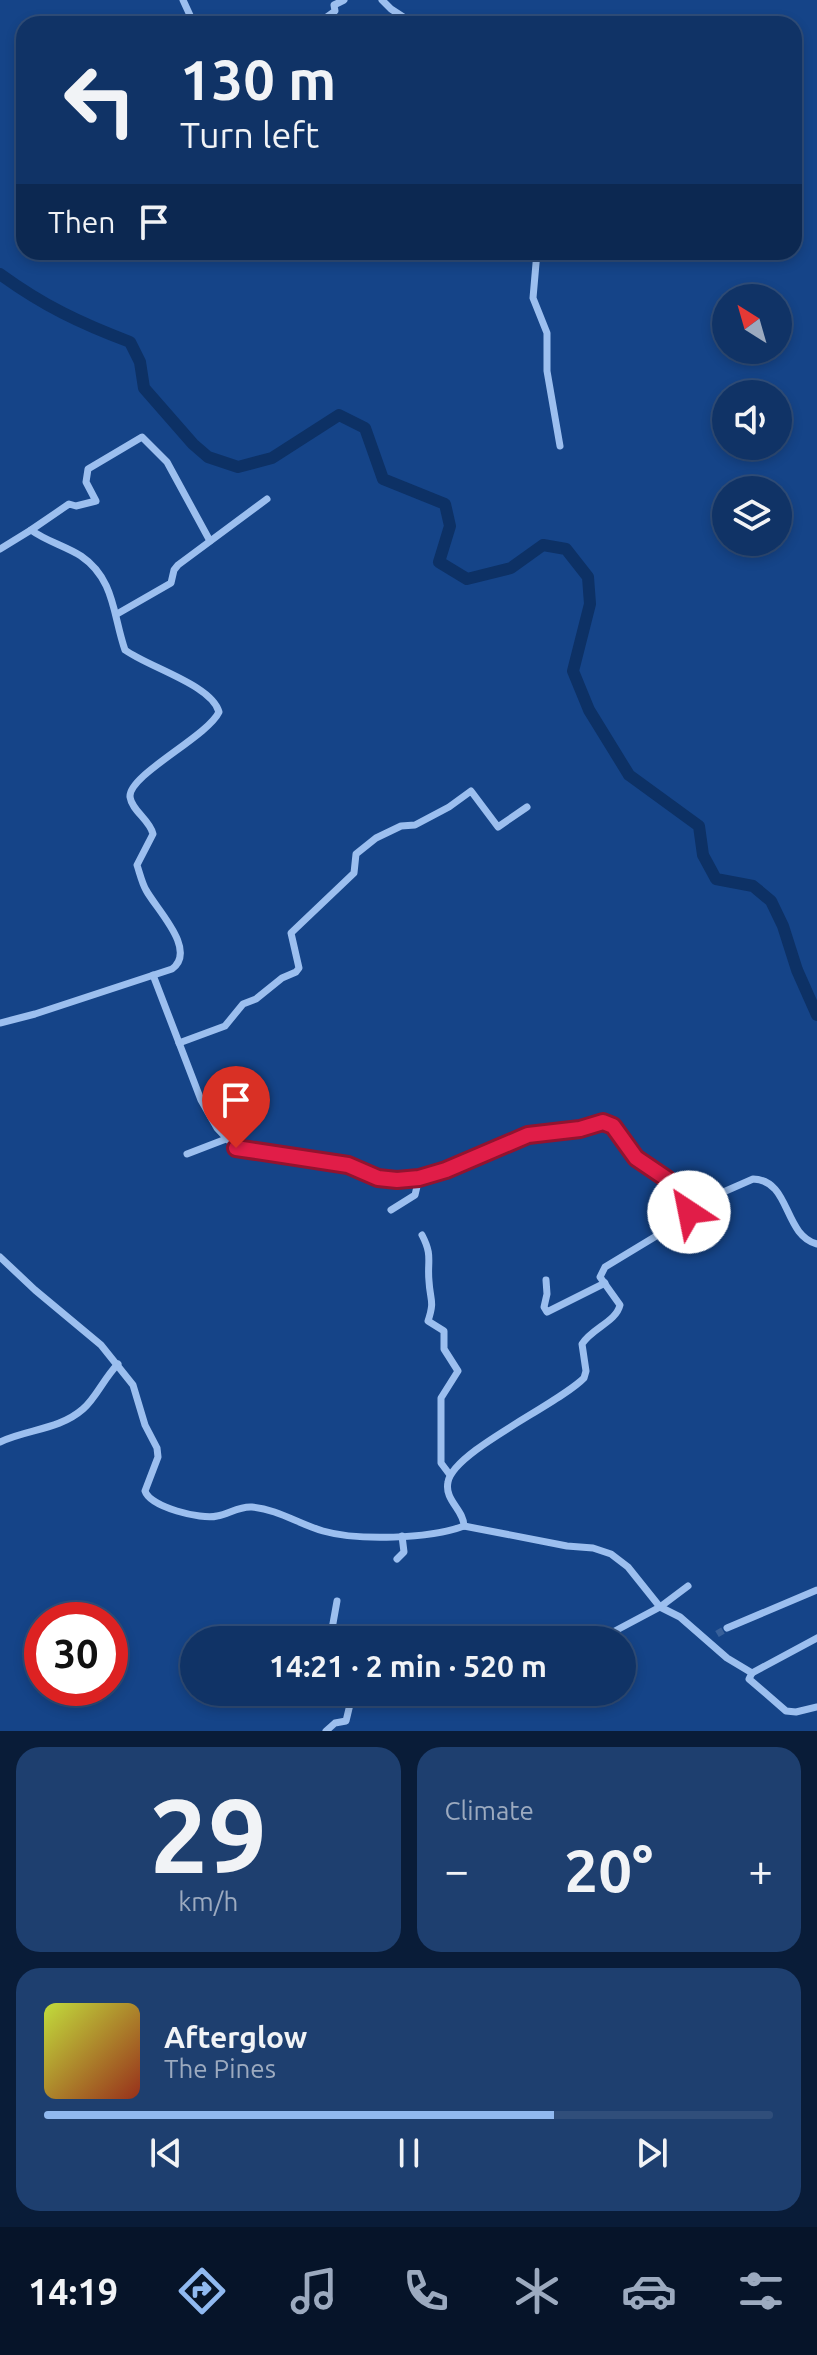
<!DOCTYPE html>
<html lang="en">
<head>
<meta charset="utf-8">
<style>
  :root { --surface:#103366; --page:#1e3f6f; --text:#f1f3f6; --muted:#9caabf; --line:#304e7a; --accent:#90b9f0 }
  body { margin:0; font-family:Ubuntu,sans-serif; background:var(--page); color:var(--text); height:100vh; display:flex; flex-direction:column; font-size:30px; white-space:nowrap }
  * { box-sizing:border-box; margin:0 }
  p { font-size:26px; color:var(--muted) }
  .icon { flex:none; width:44px; height:44px; fill:none; stroke:currentColor; stroke-width:2; stroke-linecap:round; stroke-linejoin:round }
  .map { position:relative; height:1731px; overflow:hidden }
  .details { display:flex; flex-direction:column; gap:16px; padding:16px; background:#091c38; flex:1 }
  .details>* { flex:none }
  .guide { position:absolute; left:16px; top:16px; width:786px; height:244px; border-radius:24px; box-shadow:0 4px 12px #0003,0 0 0 2px var(--line); background:#103366; color:var(--text); overflow:hidden }
  .needle { width:52px; rotate:323deg }
  .controls { position:absolute; left:712px; top:284px; display:grid; gap:16px }
  .controls a { display:grid; place-items:center; width:80px; height:80px; border-radius:50%; background:var(--surface); box-shadow:0 4px 12px #0003,0 0 0 2px var(--line); font-size:40px }
  .speed { position:absolute; left:24px; top:1602px; display:flex; gap:16px; font-size:40px; font-weight:700; text-align:center }
  .speed>* { display:grid; place-content:center; width:104px; height:104px; border-radius:50%; background:var(--surface); box-shadow:0 4px 12px #0003,0 0 0 2px var(--line); line-height:1 }
  .speed .limit { border:12px solid #d22; background:#fff; color:#111 }
  .pin { position:absolute; display:grid; place-items:center; width:68px; height:68px; color:#fff; margin:-82px -34px; border-radius:50% 50% 50% 0; rotate:-45deg; box-shadow:0 0 8px #0007 }
  .pin .icon { rotate:45deg }
  .me { position:absolute; width:88px; margin:-44px; rotate:326deg; stroke-linejoin:round; filter:drop-shadow(0 0 6px #0008) }
  .turn { display:flex; align-items:center; gap:28px; height:168px; padding:0 32px; font-size:36px }
  .turn .icon { width:104px; height:104px; stroke-width:2.5 }
  .turn b { display:block; font-size:56px; line-height:68px }
  .then { display:flex; align-items:center; height:76px; padding:0 32px; background:#0003; gap:16px; font-size:30px }
  .big { font-size:60px; font-weight:700; line-height:1.1 }
  .details .tile { flex:1; display:flex; flex-direction:column; justify-content:center; gap:12px; min-width:0; padding:0 28px; border-radius:24px; background:var(--page) }
  .details .dial { align-items:center; gap:0 }
  .dial b { font-size:104px; line-height:1 }
  .song { display:flex; align-items:center; gap:24px }
  .cover { width:96px; height:96px; border-radius:12px; background:linear-gradient(135deg,hsl(70 70% 55%),hsl(10 70% 35%)) }
  .played { height:8px; border-radius:4px; background:linear-gradient(90deg,var(--accent) 70%,var(--line) 70%) }
  .keys { display:flex; justify-content:space-around; direction:ltr }
  .heat { display:flex; justify-content:space-between; align-items:center; font-size:44px; direction:ltr }
  .details .tiles { flex:1; display:grid; gap:16px; grid-template-columns:1fr 1fr }
  .tile:last-child { grid-column:span 2 }
  .trip { position:absolute; left:180px; top:1626px; width:456px; height:80px; border-radius:40px; background:var(--surface); box-shadow:0 4px 12px #0003,0 0 0 2px var(--line); font-weight:700; line-height:80px; text-align:center }
  .tabs { display:flex; height:128px; justify-content:space-around; align-items:center; background:#061429; color:var(--muted) }
  .tabs .icon { width:56px; height:56px }
  .tabs .active { color:var(--accent) }
  .tabs b { font-size:36px; color:var(--text) }
  .map>svg:first-child { display:block }
  .lines { fill:none; stroke-linecap:round; stroke-linejoin:round }
  .river { stroke:#0d3165; stroke-width:12 }
  .street-tunnel { stroke:#38609a; stroke-width:7; stroke-dasharray:7 3.5; stroke-linecap:butt }
  .street { stroke:#9cbfef; stroke-width:7 }
  .route-casing { stroke:#92132f; stroke-width:20 }
  .route { stroke:#e11d48; stroke-width:14 }
</style>
</head>
<body>
<div class="map">
<svg width="817" height="1731" viewBox="0 0 817 1731">
  <rect width="100%" height="100%" fill="#154488"/>
  <g class="lines">
    <path class="river" d="M 0,274 C 44,306 80,323 130,342 L 140,362 L 144,388 L 193,444 L 208,457 L 238,467 L 272,458 L 339,415 L 365,428 L 383,479 L 445,504 L 450,526 L 439,562 L 467,579 L 511,568 L 543,545 L 566,549 L 588,577 L 590,604 L 573,671 L 589,710 L 629,775 L 699,826 L 703,855 L 716,879 L 753,886 L 771,901 L 783,926 L 797,970 L 817,1015"/>
    <polyline class="street-tunnel" points="717,1634 727,1628"/>
    <g class="street">
      <polyline points="183,0 194,24"/>
      <polyline points="382,0 391,9 414,24"/>
      <polyline points="317,24 335,11 334,5 344,0"/>
      <polyline points="537,252 533,298 547,333 547,371 560,446"/>
      <polyline points="31,530 69,504 76,506 96,501 86,482 88,469 142,437 167,462 210,541"/>
      <path d="M 0,549 L 31,530 C 46,541 65,546 81,556 C 115,579 113,616 125,650 C 148,667 212,685 219,712 C 207,737 128,775 130,797 C 132,811 150,820 153,834 L 137,865 C 140,874 142,883 146,890 C 156,909 198,950 172,969 L 35,1014 L 0,1023"/>
      <polyline points="117,614 171,583 174,570 178,565 267,499"/>
      <polyline points="153,975 201,1100 217,1128 236,1148 348,1165 378,1178 397,1180 419,1178 446,1170 528,1135 558,1133 607,1122 613,1126 636,1158 667,1179 687,1208"/>
      <polyline points="179,1043 225,1026 243,1004 256,999 282,978 296,972 299,968 291,933 354,873 356,854 376,838 401,826 415,825 449,807 471,791 498,827 527,807"/>
      <polyline points="187,1154 226,1139"/>
      <polyline points="391,1210 415,1195 419,1178"/>
      <path d="M 422,1235 C 433,1256 427,1261 429,1281 C 430,1301 435,1300 428,1321 L 444,1331 L 444,1349 L 458,1371 L 441,1398 L 441,1463 L 450,1475"/>
      <path d="M 0,1257 L 35,1290 L 101,1345 L 133,1385 L 145,1425 L 157,1448 L 158,1457 L 145,1491 C 150,1507 201,1520 217,1516 C 229,1514 239,1506 252,1507 C 277,1509 299,1524 323,1531 C 358,1541 429,1539 464,1526"/>
      <polyline points="546,1280 547,1294 544,1307 547,1312 605,1283"/>
      <path d="M 0,1442 C 27,1429 59,1430 83,1409 C 96,1398 104,1378 118,1364"/>
      <path d="M 464,1526 C 464,1510 444,1500 448,1482 C 453,1451 559,1404 584,1378 L 586,1371 L 582,1344 C 592,1328 616,1322 620,1305 L 600,1277 L 605,1267 L 686,1218 L 687,1208 L 753,1179 C 791,1180 783,1235 817,1244"/>
      <polyline points="464,1526 567,1546 593,1548 611,1554 628,1567 660,1607 680,1617 727,1658 752,1673 749,1679 786,1711 796,1712 817,1707"/>
      <polyline points="397,1559 404,1552 402,1536"/>
      <polyline points="727,1628 817,1590"/>
      <polyline points="330,1640 337,1601"/>
      <polyline points="598,1640 660,1607 688,1586"/>
      <polyline points="752,1673 817,1638"/>
      <polyline points="326,1731 335,1723 346,1721 353,1692"/>
    </g>
  </g>
  <g class="lines">
    <defs>
      <polyline id="route" points="236,1148 348,1165 378,1178 397,1180 419,1178 446,1170 528,1135 580,1129 603,1122 613,1126 636,1158 667,1179 689,1212"/>
    </defs>
    <use href="#route" class="route-casing"/>
    <use href="#route" class="route"/>
  </g>
</svg>
<div class="controls">
<a><svg class="needle" viewBox="-14 -14 28 28"><path d="M0-13l5 13h-10z" fill="#e53935"/><path d="M0 13l5-13h-10z" fill="#9caabf"/></svg></a>
<a><svg class="icon" aria-label="sound" viewBox="0 0 24 24"><path d="M4 9h4l5-4v14l-5-4H4zM17 9q2 3 0 6"/></svg></a>
<a><svg class="icon" aria-label="layers" viewBox="0 0 24 24"><path d="M12 4l9 5-9 5-9-5zM3 14l9 5 9-5"/></svg></a>
</div>
<div class="speed"><div class="limit">30</div></div>
<div class="pin" style="left:236px;top:1148px;background:#d93025"><svg class="icon" aria-label="arrive" viewBox="0 0 24 24"><path d="M6 21V4h12l-3 4 3 4H6"/></svg></div>
<svg class="me" style="left:689px;top:1212px" viewBox="-20 -20 40 40"><circle r="19" fill="#fff"/><path d="M0-13L10 11 0 6-10 11z" fill="#e11d48"/></svg>
<div class="trip">14:21 · 2 min · 520 m</div>
<div class="guide">
<div class="turn"><svg class="icon" aria-label="left" viewBox="0 0 24 24"><path d="M17 20v-9H6M10 6l-5 5 5 5"/></svg><div><b>130 m</b>Turn left</div></div>
<div class="then">Then<svg class="icon" aria-label="arrive" viewBox="0 0 24 24"><path d="M6 21V4h12l-3 4 3 4H6"/></svg></div>
</div>
</div>
<section class="details">
<div class="tiles">
<div class="tile dial"><b>29</b><p>km/h</p></div>
<div class="tile"><p>Climate</p>
<div class="heat"><a>−</a><b class="big">20°</b><a>+</a></div>
</div>
<div class="tile">
<div class="song"><i class="cover"></i><div><b>Afterglow</b><p>The Pines</p></div></div>
<div class="played"></div>
<div class="keys"><svg class="icon" aria-label="previous" viewBox="0 0 24 24"><path d="M18 5L8 12l10 7zM5 5v14"/></svg><svg class="icon" aria-label="pause" viewBox="0 0 24 24"><path d="M8 5v14M16 5v14"/></svg><svg class="icon" aria-label="next" viewBox="0 0 24 24"><path d="M6 5l10 7-10 7zM19 5v14"/></svg></div>
</div>
</div>
</section>
<nav class="tabs">
<b>14:19</b>
<svg class="icon active" aria-label="directions" viewBox="0 0 24 24"><path d="M12 3l9 9-9 9-9-9zM9 14v-3h6M13 9l2 2-2 2"/></svg>
<svg class="icon" aria-label="music" viewBox="0 0 24 24"><path d="M9 18V5l10-2v13"/><circle cx="6" cy="18" r="3"/><circle cx="16" cy="16" r="3"/></svg>
<svg class="icon" aria-label="phone" viewBox="0 0 24 24"><path d="M5 4h4l2 5-3 2q2 4 5 5l2-3 5 2v4C11 20 4 13 5 4z"/></svg>
<svg class="icon" aria-label="climate" viewBox="0 0 24 24"><path d="M12 3v18M4 7l16 10M4 17L20 7"/></svg>
<svg class="icon" aria-label="car" viewBox="0 0 24 24"><path d="M5 17H2v-5l4-1 3-4h7l3 4 3 1v5h-3M9 17h6M6 11h13"/><circle cx="7" cy="17" r="2"/><circle cx="17" cy="17" r="2"/></svg>
<svg class="icon" aria-label="filters" viewBox="0 0 24 24"><path d="M4 7h16M4 17h16"/><circle cx="9" cy="7" r="2"/><circle cx="15" cy="17" r="2"/></svg>
</nav>
</body>
</html>
